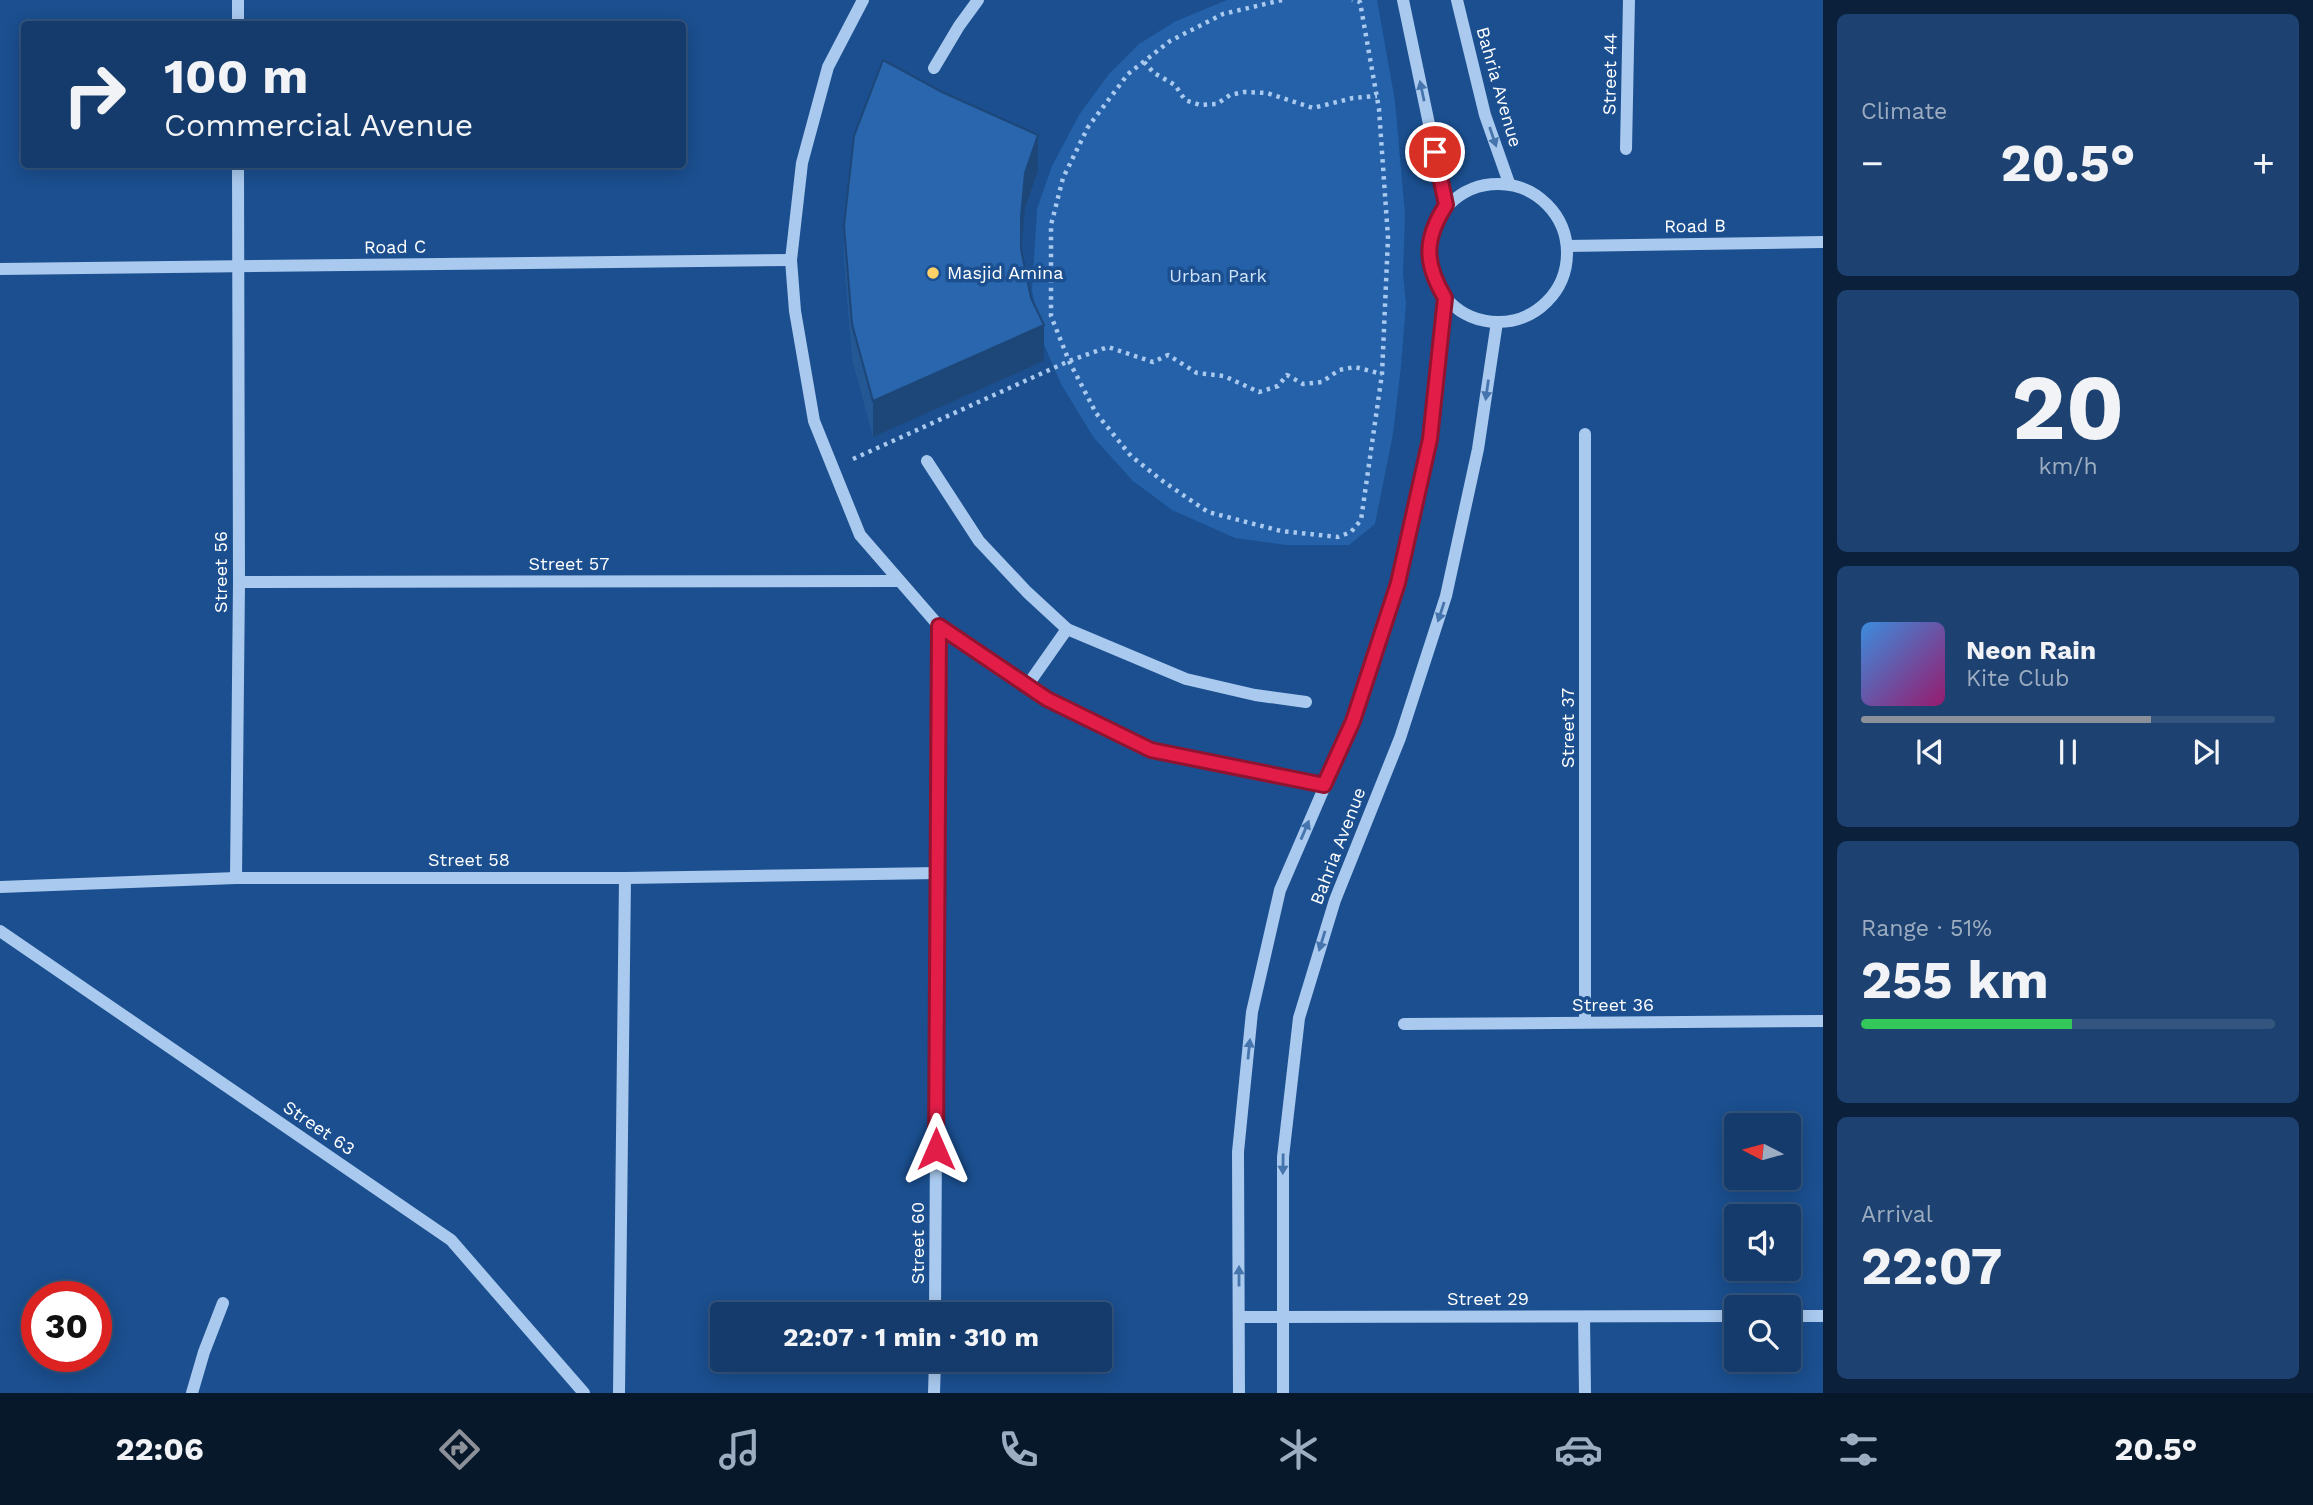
<!DOCTYPE html>
<html lang="en">
<head>
<meta charset="utf-8">
<style>
  :root { --surface:#143b6b; --page:#1d4271; --text:#f1f3f6; --muted:#9dadc1; --line:#33557e; --accent:#8c9099 }
  body { margin:0; font-family:"Work Sans",sans-serif; background:var(--page); color:var(--text); height:100vh; display:flex; flex-direction:column; font-size:26px; white-space:nowrap }
  * { box-sizing:border-box; margin:0 }
  p { font-size:23px; color:var(--muted) }
  .icon { flex:none; width:38px; height:38px; fill:none; stroke:currentColor; stroke-width:2; stroke-linecap:round; stroke-linejoin:round }
  .map { position:relative; flex:1; overflow:hidden }
  .drawer { display:flex; flex-direction:column; gap:14px; padding:14px; background:#0b203b; width:490px }
  .drawer>* { flex:none }
  .hud { position:absolute; left:21px; top:21px; width:665px; height:147px; border-radius:7px; box-shadow:0 4px 18px #0003,0 0 0 2px var(--line); background:#143b6b; color:var(--text); overflow:hidden }
  .needle { width:46px; rotate:276deg }
  .buttons { position:absolute; left:1724px; top:1113px; display:grid; gap:14px }
  .buttons a { display:grid; place-items:center; width:77px; height:77px; border-radius:7px; background:var(--surface); box-shadow:0 4px 18px #0003,0 0 0 2px var(--line); font-size:35px }
  .speed { position:absolute; left:21px; top:1281px; display:flex; gap:14px; font-size:35px; font-weight:700; text-align:center }
  .speed>* { display:grid; place-content:center; width:91px; height:91px; border-radius:50%; background:var(--surface); box-shadow:0 4px 18px #0003,0 0 0 2px var(--line); line-height:1 }
  .speed .limit { border:10px solid #d22; background:#fff; color:#111 }
  .pin { position:absolute; display:grid; place-items:center; width:60px; height:60px; color:#fff; margin:-30px; border:4px solid #fff; border-radius:50%; box-shadow:0 2px 7px #0007 }
  .me { position:absolute; width:77px; margin:-38px; rotate:0deg; stroke-linejoin:round; filter:drop-shadow(0 0 5px #0008) }
  .turn { display:flex; align-items:center; gap:24px; height:147px; padding:0 28px; font-size:32px }
  .turn .icon { width:91px; height:91px; stroke-width:2.5 }
  .turn b { display:block; font-size:49px; line-height:60px }
  .big { font-size:52px; font-weight:700; line-height:1.1 }
  .drawer .widget { flex:1; display:flex; flex-direction:column; justify-content:center; gap:10px; min-width:0; padding:0 24px; border-radius:10px; background:var(--page) }
  .drawer .dial { align-items:center; gap:0 }
  .dial b { font-size:91px; line-height:1 }
  .song { display:flex; align-items:center; gap:21px }
  .cover { width:84px; height:84px; border-radius:10px; background:linear-gradient(135deg,hsl(210 70% 55%),hsl(320 70% 35%)) }
  .played { height:7px; border-radius:4px; background:linear-gradient(90deg,var(--accent) 70%,var(--line) 70%) }
  .keys { display:flex; justify-content:space-around; direction:ltr }
  .heat { display:flex; justify-content:space-between; align-items:center; font-size:38px; direction:ltr }
  .charge { height:10px; border-radius:5px; background:linear-gradient(90deg,#34c759 51%,var(--line) 0) }
  .trip { position:absolute; left:710px; top:1302px; width:402px; height:70px; border-radius:7px; background:var(--surface); box-shadow:0 4px 18px #0003,0 0 0 2px var(--line); font-weight:700; line-height:70px; text-align:center }
  .tabs { display:flex; height:112px; justify-content:space-around; align-items:center; background:#08182b; color:var(--muted) }
  .tabs .icon { width:49px; height:49px }
  .tabs .selected { color:var(--accent) }
  .tabs b { font-size:32px; color:var(--text) }
  main { display:flex; flex:1; min-height:0 }
  .map>svg:first-child { display:block }
  .green { fill:#2461a8 }
  .lines { fill:none; stroke-linecap:round; stroke-linejoin:round }
  .path { stroke:#a9c9ee; stroke-width:4.5; stroke-dasharray:3.5 5; stroke-linecap:butt }
  .minor { stroke:#a9c9ee; stroke-width:12 }
  .wall { fill:#245895 }
  .shaded-wall { fill:#1d4779 }
  .building { fill:#2a66ad; stroke:#1d4779; stroke-width:2 }
  .oneway { fill:#4674ac }
  .route-casing { stroke:#92132f; stroke-width:18 }
  .route { stroke:#e11d48; stroke-width:12 }
  .poi-dot { fill:#ffd166; stroke:#1b4f8f; stroke-width:2.5 }
  .labels { text-anchor:middle; stroke-width:7; stroke-linejoin:round; paint-order:stroke }
  .street-label { font-size:18px; fill:#fff; stroke:#1b4f8f }
  .poi-label { font-size:18px; fill:#fff; stroke:#1b4f8f; text-anchor:start }
  .park-label { font-size:18px; fill:#cfe3fa; stroke:#1b4f8f }
</style>
</head>
<body>
<main>
<div class="map">
<svg width="1823" height="1393" viewBox="0 0 1823 1393">
  <rect width="100%" height="100%" fill="#1b4f8f"/>
  <polygon class="green" points="1227,0 1377,0 1395,101 1405,214 1403,274 1406,304 1401,366 1393,434 1375,524 1349,545 1286,545 1235,538 1172,510 1133,481 1094,438 1061,384 1042,340 1032,291 1037,209 1052,166 1079,115 1109,74 1139,44 1176,21"/>
  <g class="lines">
    <g class="path">
      <polyline points="1282,0 1223,14 1170,41 1128,74 1088,127 1063,178 1051,225 1051,316 1069,361 1096,413 1131,456 1164,482 1208,512 1281,531 1338,537 1351,532 1361,520 1382,374 1388,238 1379,109 1360,2 1352,0"/>
      <polyline points="1144,62 1154,73 1175,85 1185,100 1200,105 1217,104 1230,95 1244,92 1267,93 1313,108 1353,98 1377,96"/>
      <polyline points="853,459 1069,361 1108,347 1153,362 1168,355 1197,373 1224,376 1259,392 1278,386 1287,375 1303,384 1322,382 1339,370 1355,367 1382,374"/>
    </g>
    <g class="minor">
      <polyline points="863,0 828,67 802,163 791,260 795,311 814,421 860,535 939,626 1047,699 1151,750 1324,785"/>
      <polyline points="1403,0 1446,205"/>
      <polyline points="1457,0 1485,115 1509,183"/>
      <polyline points="238,24 238,0"/>
      <polyline points="934,68 959,26 978,0"/>
      <polyline points="1626,149 1629,0"/>
      <circle cx="1498" cy="253" r="69"/>
      <polyline points="1567,246 1823,242"/>
      <polyline points="0,269 791,260"/>
      <polyline points="927,461 979,541 1027,592 1067,629 1186,679 1255,695 1306,702"/>
      <polyline points="239,582 898,581"/>
      <polyline points="1027,686 1067,629"/>
      <polyline points="236,878 239,582 238,164"/>
      <polyline points="0,887 236,878 625,878 938,873"/>
      <polyline points="0,931 451,1240 584,1393"/>
      <polyline points="1585,1022 1585,434"/>
      <polyline points="1404,1024 1823,1021"/>
      <polyline points="935,1314 939,626"/>
      <polyline points="1788,1316 1823,1316"/>
      <polyline points="1239,1317 1736,1316"/>
      <polyline points="1584,1317 1585,1393"/>
      <polyline points="192,1393 204,1352 223,1303"/>
      <polyline points="619,1393 625,878"/>
      <polyline points="934,1393 935,1360"/>
      <polyline points="1239,1393 1238,1152 1252,1012 1280,890 1353,721 1398,583 1430,439 1445,298"/>
      <polyline points="1283,1393 1283,1157 1299,1018 1335,900 1400,738 1446,596 1478,449 1497,322"/>
    </g>
  </g>
  <polygon class="wall" points="1038,171 1025,208 1021,250 1044,361 873,437 852,359 844,262 844,226"/>
  <g class="shaded-wall">
    <polygon points="1038,135 1038,171 1025,208 1021,252 1021,217 1025,173"/>
    <polygon points="1044,325 1044,361 873,437 873,401"/>
  </g>
  <polygon class="building" points="883,60 942,92 1038,135 1025,173 1021,217 1021,249 1031,298 1044,325 873,401 852,324 844,226 854,136"/>
  <defs><path id="oneway-solid" d="M-6-.8H1V-3.2L6.5 0L1 3.2V.8H-6Z" transform="scale(1.75)"/></defs>
  <g class="oneway">
    <use href="#oneway-solid" transform="translate(1422 91) rotate(-102)"/>
    <use href="#oneway-solid" transform="translate(1493 137) rotate(71)"/>
    <use href="#oneway-solid" transform="translate(1487 390) rotate(98)"/>
    <use href="#oneway-solid" transform="translate(1441 612) rotate(108)"/>
    <use href="#oneway-solid" transform="translate(1305 830) rotate(-67)"/>
    <use href="#oneway-solid" transform="translate(1322 941) rotate(107)"/>
    <use href="#oneway-solid" transform="translate(1249 1049) rotate(-84)"/>
    <use href="#oneway-solid" transform="translate(1283 1164) rotate(91)"/>
    <use href="#oneway-solid" transform="translate(1239 1276) rotate(-90)"/>
  </g>
  <g class="lines">
    <defs>
      <path id="route" d="M 936,1149 L 939,626 L 1047,699 L 1151,750 L 1324,785 L 1353,721 L 1398,583 L 1430,439 L 1445,298 C 1424,263 1424,239 1446,205 L 1435,152"/>
    </defs>
    <use href="#route" class="route-casing"/>
    <use href="#route" class="route"/>
  </g>
  <circle class="poi-dot" cx="933" cy="273" r="7"/>
  <g class="labels">
    <g class="street-label">
      <text transform="translate(1610 74) rotate(-89)" y="6">Street 44</text>
      <text transform="translate(1499 87) rotate(74)" y="6">Bahria Avenue</text>
      <text transform="translate(1695 226) rotate(-1)" y="6">Road B</text>
      <text transform="translate(395 247) rotate(-1)" y="6">Road C</text>
      <text x="569" y="570">Street 57</text>
      <text transform="translate(221 572) rotate(-90)" y="6">Street 56</text>
      <text transform="translate(1568 728) rotate(-90)" y="6">Street 37</text>
      <text transform="translate(1338 846) rotate(-69)" y="6">Bahria Avenue</text>
      <text x="469" y="866">Street 58</text>
      <text x="1613" y="1011">Street 36</text>
      <text transform="translate(319 1128) rotate(34)" y="6">Street 63</text>
      <text transform="translate(918 1243) rotate(-90)" y="6">Street 60</text>
      <text x="1488" y="1305">Street 29</text>
    </g>
    <g class="poi-label">
      <text x="947" y="279">Masjid Amina</text>
    </g>
    <g class="park-label">
      <text x="1218" y="282">Urban Park</text>
    </g>
  </g>
</svg>
<div class="buttons">
<a><svg class="needle" viewBox="-14 -14 28 28"><path d="M0-13l5 13h-10z" fill="#e53935"/><path d="M0 13l5-13h-10z" fill="#9dadc1"/></svg></a>
<a><svg class="icon" aria-label="sound" viewBox="0 0 24 24"><path d="M4 9h4l5-4v14l-5-4H4zM17 9q2 3 0 6"/></svg></a>
<a><svg class="icon" aria-label="search" viewBox="0 0 24 24"><circle cx="10" cy="10" r="6"/><path d="M15 15l6 6"/></svg></a>
</div>
<div class="speed"><div class="limit">30</div></div>
<div class="pin" style="left:1435px;top:152px;background:#d93025"><svg class="icon" aria-label="arrive" viewBox="0 0 24 24"><path d="M6 21V4h12l-3 4 3 4H6"/></svg></div>
<svg class="me" style="left:936px;top:1149px" viewBox="-20 -20 40 40"><path d="M0-17L14 15 0 8-14 15z" fill="#e11d48" stroke="#fff" stroke-width="4"/></svg>
<div class="trip">22:07 · 1 min · 310 m</div>
<div class="hud">
<div class="turn"><svg class="icon" aria-label="right" viewBox="0 0 24 24"><path d="M7 20v-9h11M14 6l5 5-5 5"/></svg><div><b>100 m</b>Commercial Avenue</div></div>
</div>
</div>
<section class="drawer">
<div class="widget"><p>Climate</p>
<div class="heat"><a>−</a><b class="big">20.5°</b><a>+</a></div>
</div>
<div class="widget dial"><b>20</b><p>km/h</p></div>
<div class="widget">
<div class="song"><i class="cover"></i><div><b>Neon Rain</b><p>Kite Club</p></div></div>
<div class="played"></div>
<div class="keys"><svg class="icon" aria-label="previous" viewBox="0 0 24 24"><path d="M18 5L8 12l10 7zM5 5v14"/></svg><svg class="icon" aria-label="pause" viewBox="0 0 24 24"><path d="M8 5v14M16 5v14"/></svg><svg class="icon" aria-label="next" viewBox="0 0 24 24"><path d="M6 5l10 7-10 7zM19 5v14"/></svg></div>
</div>
<div class="widget"><p>Range · 51%</p><b class="big">255 km</b><div class="charge"></div></div>
<div class="widget"><p>Arrival</p><b class="big">22:07</b></div>
</section>
</main>
<nav class="tabs">
<b>22:06</b>
<svg class="icon selected" aria-label="directions" viewBox="0 0 24 24"><path d="M12 3l9 9-9 9-9-9zM9 14v-3h6M13 9l2 2-2 2"/></svg>
<svg class="icon" aria-label="music" viewBox="0 0 24 24"><path d="M9 18V5l10-2v13"/><circle cx="6" cy="18" r="3"/><circle cx="16" cy="16" r="3"/></svg>
<svg class="icon" aria-label="phone" viewBox="0 0 24 24"><path d="M5 4h4l2 5-3 2q2 4 5 5l2-3 5 2v4C11 20 4 13 5 4z"/></svg>
<svg class="icon" aria-label="climate" viewBox="0 0 24 24"><path d="M12 3v18M4 7l16 10M4 17L20 7"/></svg>
<svg class="icon" aria-label="car" viewBox="0 0 24 24"><path d="M5 17H2v-5l4-1 3-4h7l3 4 3 1v5h-3M9 17h6M6 11h13"/><circle cx="7" cy="17" r="2"/><circle cx="17" cy="17" r="2"/></svg>
<svg class="icon" aria-label="filters" viewBox="0 0 24 24"><path d="M4 7h16M4 17h16"/><circle cx="9" cy="7" r="2"/><circle cx="15" cy="17" r="2"/></svg>
<b>20.5°</b>
</nav>
</body>
</html>
